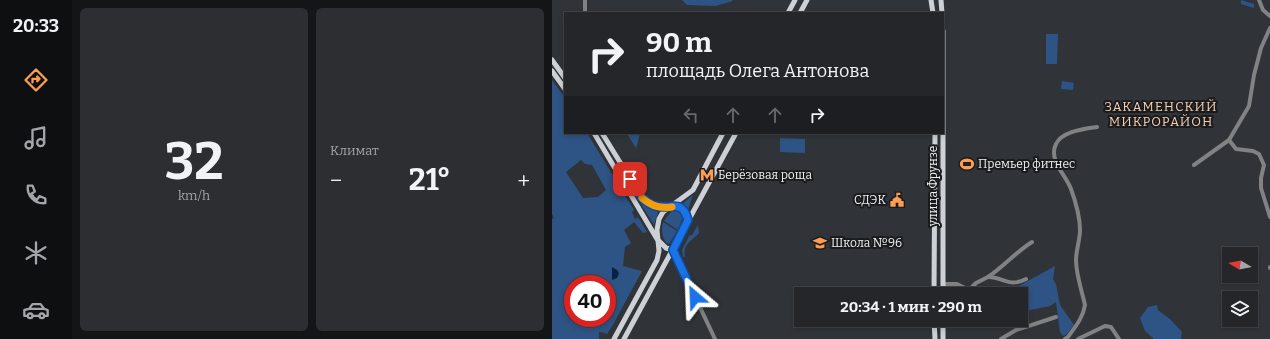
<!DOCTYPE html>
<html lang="ru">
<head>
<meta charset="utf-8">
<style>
  :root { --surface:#24262a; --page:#2c2e32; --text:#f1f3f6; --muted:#a3a5a8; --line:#414347; --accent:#fc9d52 }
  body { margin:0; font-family:Bitter,serif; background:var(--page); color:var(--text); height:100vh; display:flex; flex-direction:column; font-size:15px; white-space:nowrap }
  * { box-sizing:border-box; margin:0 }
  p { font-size:13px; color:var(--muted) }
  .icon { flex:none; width:22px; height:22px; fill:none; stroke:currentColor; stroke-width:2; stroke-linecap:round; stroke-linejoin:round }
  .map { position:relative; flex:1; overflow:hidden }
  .drawer { display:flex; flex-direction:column; gap:8px; padding:8px; background:#141517; width:480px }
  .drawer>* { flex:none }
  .top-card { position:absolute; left:12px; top:12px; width:380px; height:122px; border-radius:0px; box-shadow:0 2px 6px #0003,0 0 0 1px var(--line); background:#24262a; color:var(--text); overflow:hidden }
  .needle { width:26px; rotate:279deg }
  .tools { position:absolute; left:670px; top:247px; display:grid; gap:8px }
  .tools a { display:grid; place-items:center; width:36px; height:36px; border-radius:0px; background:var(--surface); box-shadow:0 2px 6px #0003,0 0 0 1px var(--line); font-size:20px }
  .speed { position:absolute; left:12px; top:275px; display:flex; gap:8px; font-size:20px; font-weight:700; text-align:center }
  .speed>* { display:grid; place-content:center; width:52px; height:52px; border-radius:50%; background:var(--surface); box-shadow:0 2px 6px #0003,0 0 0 1px var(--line); line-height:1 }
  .speed .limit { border:6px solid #d22; background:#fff; color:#111 }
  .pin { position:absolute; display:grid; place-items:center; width:34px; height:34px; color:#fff; margin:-17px; border-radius:8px; box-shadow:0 2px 6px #0006 }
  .me { position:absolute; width:44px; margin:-22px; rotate:334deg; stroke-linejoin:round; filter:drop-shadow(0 0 3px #0008) }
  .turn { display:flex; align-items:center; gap:14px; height:84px; padding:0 16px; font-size:18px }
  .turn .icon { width:52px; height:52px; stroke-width:2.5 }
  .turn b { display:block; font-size:28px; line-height:34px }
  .lanes { display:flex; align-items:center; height:38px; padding:0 16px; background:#0003; justify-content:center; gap:20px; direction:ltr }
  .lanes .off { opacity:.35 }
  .big { font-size:30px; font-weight:700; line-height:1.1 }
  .drawer .tile { flex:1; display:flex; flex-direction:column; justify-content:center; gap:6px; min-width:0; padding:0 14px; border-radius:6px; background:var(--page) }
  .drawer .dial { align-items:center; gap:0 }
  .dial b { font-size:52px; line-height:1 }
  .heat { display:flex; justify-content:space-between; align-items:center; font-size:22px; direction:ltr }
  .drawer .tiles { flex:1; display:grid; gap:8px; grid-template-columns:repeat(2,1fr) }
  .trip { position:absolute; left:242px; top:287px; width:234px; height:40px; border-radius:0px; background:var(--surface); box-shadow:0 2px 6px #0003,0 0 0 1px var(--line); font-weight:700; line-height:40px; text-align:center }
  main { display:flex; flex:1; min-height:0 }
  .dock { display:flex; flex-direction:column; width:72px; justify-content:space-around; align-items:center; background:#0e0f11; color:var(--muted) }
  .dock .icon { width:28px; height:28px }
  .dock .active { color:var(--accent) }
  .dock b { font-size:18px; color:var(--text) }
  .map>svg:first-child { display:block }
  .green { fill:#2d5485; fill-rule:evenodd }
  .water { fill:#062344 }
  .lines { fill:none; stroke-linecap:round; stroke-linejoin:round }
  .minor { stroke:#808284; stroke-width:4 }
  .major { stroke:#cdd1d6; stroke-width:5 }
  .route-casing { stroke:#114b97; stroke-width:10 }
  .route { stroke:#1a73e8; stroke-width:7 }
  .slow { stroke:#f59e0b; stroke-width:7 }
  .labels { text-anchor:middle; stroke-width:4; stroke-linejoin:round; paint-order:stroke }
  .poi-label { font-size:12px; fill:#eef1f4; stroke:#191b1d; text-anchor:start }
  .street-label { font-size:12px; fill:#eef1f4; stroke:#191b1d }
  .neighbourhood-label { font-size:13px; letter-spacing:1px; fill:#f6cdb0; stroke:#191b1d }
</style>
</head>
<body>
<main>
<nav class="dock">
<b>20:33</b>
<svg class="icon active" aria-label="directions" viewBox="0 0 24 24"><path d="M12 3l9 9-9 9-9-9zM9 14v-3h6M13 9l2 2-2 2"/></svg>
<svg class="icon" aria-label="music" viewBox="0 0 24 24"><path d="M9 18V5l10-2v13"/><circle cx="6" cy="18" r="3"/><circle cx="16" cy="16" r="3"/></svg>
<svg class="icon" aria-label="phone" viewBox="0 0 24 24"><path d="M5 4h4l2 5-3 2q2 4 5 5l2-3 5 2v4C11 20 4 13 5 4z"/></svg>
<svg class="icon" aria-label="climate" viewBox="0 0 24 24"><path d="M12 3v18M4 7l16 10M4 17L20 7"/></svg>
<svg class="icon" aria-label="car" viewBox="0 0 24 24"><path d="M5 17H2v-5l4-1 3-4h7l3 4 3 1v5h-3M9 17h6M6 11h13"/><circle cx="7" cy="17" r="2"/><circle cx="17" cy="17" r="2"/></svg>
</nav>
<section class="drawer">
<div class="tiles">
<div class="tile dial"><b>32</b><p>km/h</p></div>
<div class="tile"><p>Климат</p>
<div class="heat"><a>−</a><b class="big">21°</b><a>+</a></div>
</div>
</div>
</section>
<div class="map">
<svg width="718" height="339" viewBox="0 0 718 339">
  <rect width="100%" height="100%" fill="#303338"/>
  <g class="green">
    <polygon points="130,0 180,0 181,1 163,6 135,5"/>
    <polygon points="689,0 702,4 702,8 689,4"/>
    <polygon points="494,34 506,34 505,64 494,64"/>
    <path d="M 0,80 L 13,98 L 13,133 L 35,133 L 82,210 L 80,212 L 83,219 L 86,217 L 95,232 L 91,233 L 82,222 L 72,230 L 79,243 L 73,247 L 71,266 L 90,271 L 62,323 L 55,334 L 53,333 L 47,332 L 47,339 L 0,339 L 0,219 L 2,218 L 0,214 ZM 29,160 L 33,164 L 40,165 L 54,190 L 46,197 L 31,198 L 14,172 ZM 21,284 L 55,284 L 55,318 L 21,318 Z"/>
    <polygon points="510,81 522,83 521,90 509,89"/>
    <polygon points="75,134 88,134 84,148"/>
    <polygon points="228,138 253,139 253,153 228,152"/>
    <polygon points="141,195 136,210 130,204"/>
    <polygon points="87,201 98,208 106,212 102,225"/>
    <polygon points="120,210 125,211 130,214 130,219 126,230 112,221"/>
    <path d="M 111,222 L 125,231 L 117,244 L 114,243 C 110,236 109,230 111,222 Z"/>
    <path d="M 146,225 L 147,233 C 141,240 130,244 133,257 L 131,257 L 130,250 L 137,236 L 140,235 Z"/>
    <polygon points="503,266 501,279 504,284 508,305 522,325 515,334 511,336 508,332 504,302 498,306 469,312 469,294 461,294 465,287"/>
    <polygon points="605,305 606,310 618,319 630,332 629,339 602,339 593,331 588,318 596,307"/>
  </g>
  <polygon class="water" points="60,267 65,270 67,273 65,278 60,280"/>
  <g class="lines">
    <g class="minor">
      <polyline points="707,0 711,10 718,16"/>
      <polyline points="33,13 33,0"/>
      <polyline points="677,140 684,149 701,151 707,154 712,165 709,178 709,188 718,217"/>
      <polyline points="642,165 677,140 697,106 702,75 709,48 718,28"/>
      <polyline points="121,250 163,339"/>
      <polyline points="718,267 718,268"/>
      <path d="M 474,279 C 457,288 452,277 436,277 C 452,266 464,252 480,242"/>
      <polyline points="391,284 405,284 417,290 424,283 436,277"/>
      <polyline points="449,339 464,330 504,317"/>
      <path d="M 513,339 L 516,337 C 523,327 531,318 533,305 C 530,291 524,275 524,260 C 524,250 528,240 528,230 C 528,218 523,200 519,189 C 514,175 496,160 504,144 C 510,131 532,129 545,127"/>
      <polyline points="526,339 553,326 559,327 567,339"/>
    </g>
    <g class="major">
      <polyline points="379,0 381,13"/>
      <polyline points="389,0 390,13"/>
      <polyline points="236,13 243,0"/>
      <polyline points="248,13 255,0"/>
      <polyline points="0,60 13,78"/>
      <polyline points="0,71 13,89"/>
      <polyline points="42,133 105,239 114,248 121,250"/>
      <path d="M 50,133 L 90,198 C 108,212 114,203 131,208 L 134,212 L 136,220"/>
      <polyline points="382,294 383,133"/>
      <polyline points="391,294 391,31"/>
      <polyline points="382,320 383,339"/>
      <polyline points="391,320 391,339"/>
      <polyline points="62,339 105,260 107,251 105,230 107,219 111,212 141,190 171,133"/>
      <polyline points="72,339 184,133"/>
    </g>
  </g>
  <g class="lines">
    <defs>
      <path id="route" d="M 78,179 C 84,189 89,200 100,205 C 118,212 129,196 136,220 L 121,250 L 143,297"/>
    </defs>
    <use href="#route" class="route-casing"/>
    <use href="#route" class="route"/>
    <path class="slow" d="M 90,198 C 98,205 109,209 120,207"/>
  </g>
  <defs>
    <symbol id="stadium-bare" viewBox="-9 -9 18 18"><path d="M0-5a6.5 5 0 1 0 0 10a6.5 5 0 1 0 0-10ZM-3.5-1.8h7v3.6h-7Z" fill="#fc9d52" stroke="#191b1d" stroke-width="2.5" paint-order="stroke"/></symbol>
    <symbol id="metro-bare" viewBox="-9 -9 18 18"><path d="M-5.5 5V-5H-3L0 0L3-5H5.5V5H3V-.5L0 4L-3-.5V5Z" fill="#fc9d52" stroke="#191b1d" stroke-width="2.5" paint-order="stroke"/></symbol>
    <symbol id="civic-bare" viewBox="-9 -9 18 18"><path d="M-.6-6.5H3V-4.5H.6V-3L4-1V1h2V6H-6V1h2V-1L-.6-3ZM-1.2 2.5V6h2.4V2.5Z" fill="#fc9d52" stroke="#191b1d" stroke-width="2.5" paint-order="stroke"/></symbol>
    <symbol id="school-bare" viewBox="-9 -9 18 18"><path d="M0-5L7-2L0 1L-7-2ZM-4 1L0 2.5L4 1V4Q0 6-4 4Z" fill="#fc9d52" stroke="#191b1d" stroke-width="2.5" paint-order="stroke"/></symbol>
  </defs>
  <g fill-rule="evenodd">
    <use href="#stadium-bare" x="405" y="154" width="20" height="20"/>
    <use href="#metro-bare" x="145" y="165" width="20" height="20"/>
    <use href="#civic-bare" x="335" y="190" width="20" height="20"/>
    <use href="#school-bare" x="258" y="233" width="20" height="20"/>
  </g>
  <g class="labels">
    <g class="poi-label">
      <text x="426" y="168">Премьер фитнес</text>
      <text x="166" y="179">Берёзовая роща</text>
      <text x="334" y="204" text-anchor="end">СДЭК</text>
      <text x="279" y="247">Школа №96</text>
    </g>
    <g class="street-label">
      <text transform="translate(381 186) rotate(-90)" y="4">улица Фрунзе</text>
    </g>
    <g class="neighbourhood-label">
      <text x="609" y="111">ЗАКАМЕНСКИЙ<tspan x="609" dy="15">МИКРОРАЙОН</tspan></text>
    </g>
  </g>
</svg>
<div class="tools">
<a><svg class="needle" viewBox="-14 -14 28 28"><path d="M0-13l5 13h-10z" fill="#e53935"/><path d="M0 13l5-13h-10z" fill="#a3a5a8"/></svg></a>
<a><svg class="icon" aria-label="layers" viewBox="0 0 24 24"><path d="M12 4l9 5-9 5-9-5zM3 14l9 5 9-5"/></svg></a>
</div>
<div class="speed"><div class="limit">40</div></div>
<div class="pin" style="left:78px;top:179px;background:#d93025"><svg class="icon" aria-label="arrive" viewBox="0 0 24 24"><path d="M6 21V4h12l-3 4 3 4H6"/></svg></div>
<svg class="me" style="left:143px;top:297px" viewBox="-20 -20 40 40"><path d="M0-17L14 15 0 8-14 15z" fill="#1a73e8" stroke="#fff" stroke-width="4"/></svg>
<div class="trip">20:34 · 1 мин · 290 m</div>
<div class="top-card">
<div class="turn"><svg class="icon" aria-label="right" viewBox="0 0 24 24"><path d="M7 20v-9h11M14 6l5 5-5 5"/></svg><div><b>90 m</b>площадь Олега Антонова</div></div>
<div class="lanes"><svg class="icon off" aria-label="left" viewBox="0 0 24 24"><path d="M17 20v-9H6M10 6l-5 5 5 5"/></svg><svg class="icon off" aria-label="ahead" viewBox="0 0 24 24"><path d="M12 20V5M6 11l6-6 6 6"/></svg><svg class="icon off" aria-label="ahead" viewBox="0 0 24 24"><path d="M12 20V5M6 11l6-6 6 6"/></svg><svg class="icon" aria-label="right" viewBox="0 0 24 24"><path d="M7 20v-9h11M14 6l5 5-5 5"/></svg></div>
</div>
</div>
</main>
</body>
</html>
